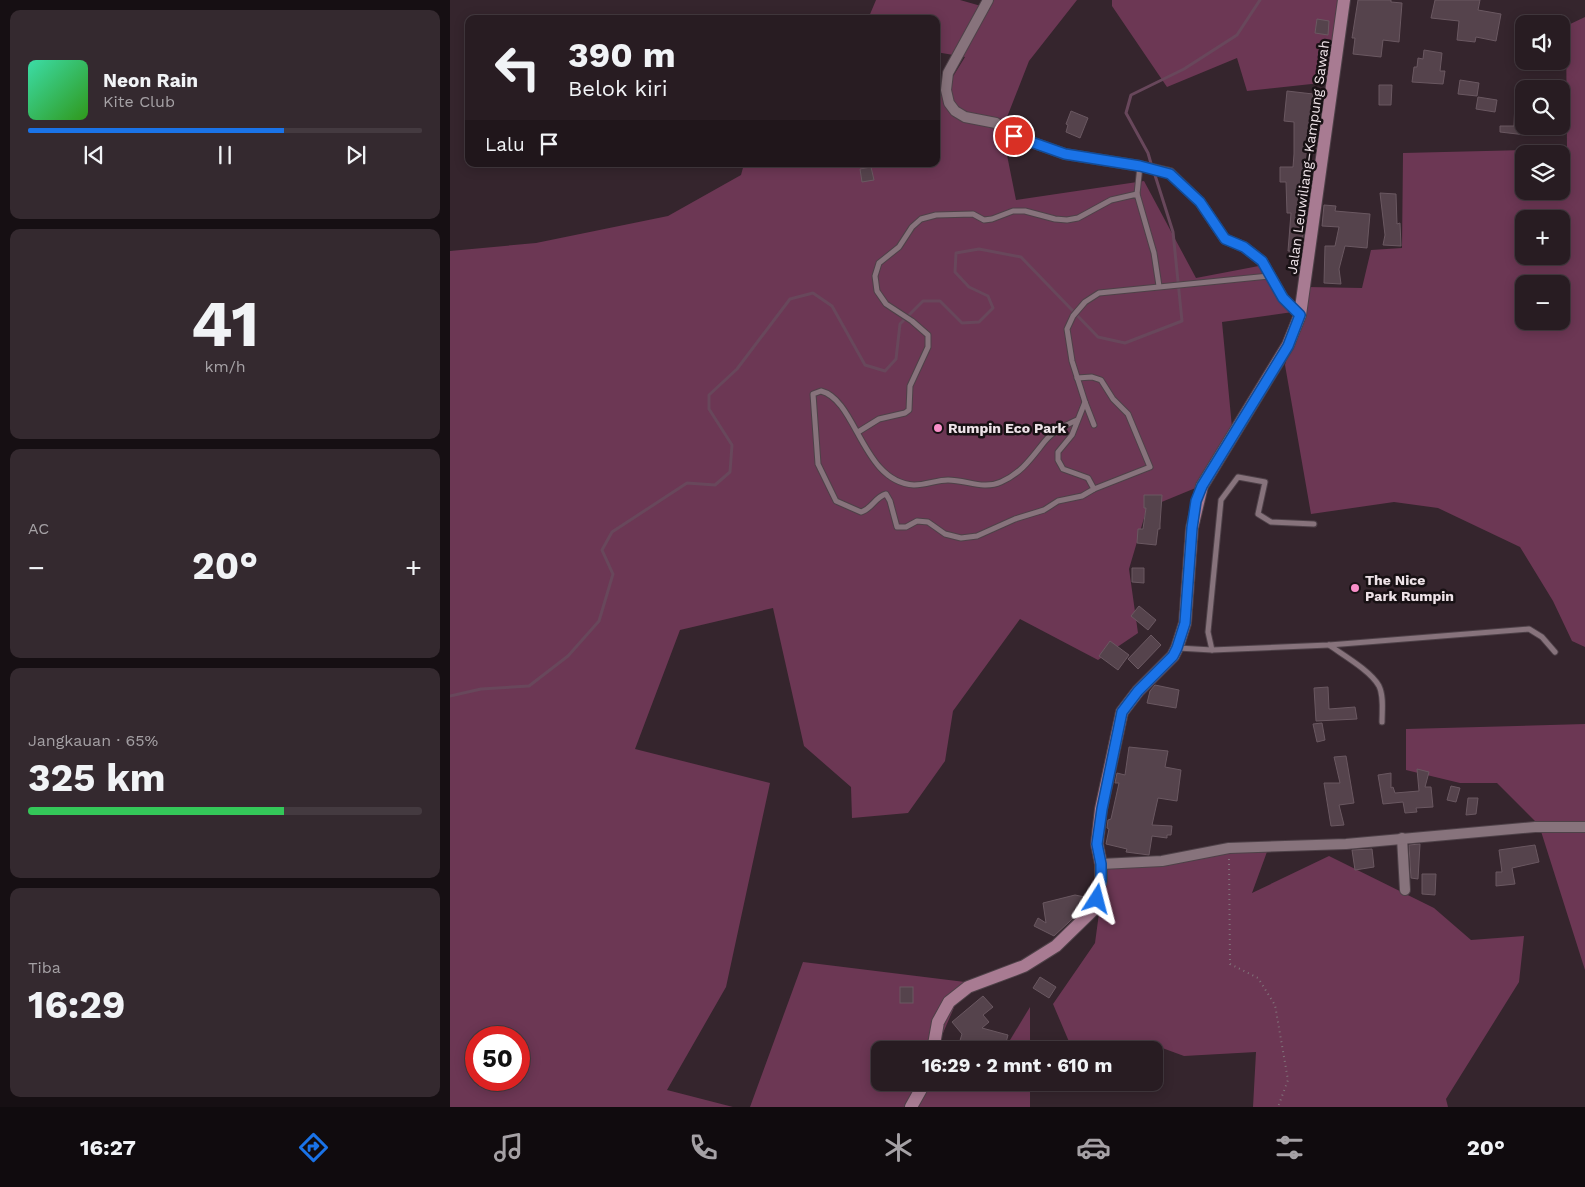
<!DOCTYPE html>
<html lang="id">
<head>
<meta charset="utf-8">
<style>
  :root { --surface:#281c22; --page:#34292f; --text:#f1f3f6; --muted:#a5a1a5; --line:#443a40; --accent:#1a73e8 }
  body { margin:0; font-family:"Work Sans",sans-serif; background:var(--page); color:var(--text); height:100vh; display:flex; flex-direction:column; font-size:19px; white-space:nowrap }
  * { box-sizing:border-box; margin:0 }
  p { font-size:16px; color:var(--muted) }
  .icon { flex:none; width:28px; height:28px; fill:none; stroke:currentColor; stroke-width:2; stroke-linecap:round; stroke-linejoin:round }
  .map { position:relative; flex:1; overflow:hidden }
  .sheet { display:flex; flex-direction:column; gap:10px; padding:10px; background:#160f13; width:450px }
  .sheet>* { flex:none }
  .banner { position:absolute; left:15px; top:15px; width:475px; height:152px; border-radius:10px; box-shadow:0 2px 12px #0003,0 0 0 1px var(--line); background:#281c22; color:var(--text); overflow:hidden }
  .fabs { position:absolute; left:1065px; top:15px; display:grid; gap:10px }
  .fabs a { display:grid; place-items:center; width:55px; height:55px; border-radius:10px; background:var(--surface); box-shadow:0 2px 12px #0003,0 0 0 1px var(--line); font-size:25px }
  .speed { position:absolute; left:15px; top:1026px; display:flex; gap:10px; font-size:25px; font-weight:700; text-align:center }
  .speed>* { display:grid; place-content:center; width:65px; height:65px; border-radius:50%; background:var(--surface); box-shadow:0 2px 12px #0003,0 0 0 1px var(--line); line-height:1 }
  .speed .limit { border:8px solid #d22; background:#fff; color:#111 }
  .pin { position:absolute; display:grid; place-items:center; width:42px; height:42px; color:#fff; margin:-21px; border:2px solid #fff; border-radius:50%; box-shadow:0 1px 5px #0007 }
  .me { position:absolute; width:55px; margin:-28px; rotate:9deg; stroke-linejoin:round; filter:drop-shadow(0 0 4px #0008) }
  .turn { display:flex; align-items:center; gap:18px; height:105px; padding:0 20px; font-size:22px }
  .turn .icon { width:65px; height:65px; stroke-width:2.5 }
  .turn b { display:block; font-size:35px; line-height:42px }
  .then { display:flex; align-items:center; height:48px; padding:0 20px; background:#0003; gap:10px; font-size:19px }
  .big { font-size:38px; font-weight:700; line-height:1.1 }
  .sheet .card { flex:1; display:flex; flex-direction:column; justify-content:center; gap:8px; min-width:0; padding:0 18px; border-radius:10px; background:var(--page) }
  .sheet .dial { align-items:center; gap:0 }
  .dial b { font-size:65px; line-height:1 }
  .song { display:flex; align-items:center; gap:15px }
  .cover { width:60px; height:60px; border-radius:8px; background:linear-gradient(135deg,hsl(160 70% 55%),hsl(110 70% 35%)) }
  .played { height:5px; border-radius:2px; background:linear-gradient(90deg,var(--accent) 65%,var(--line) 65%) }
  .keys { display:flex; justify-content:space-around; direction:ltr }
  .heat { display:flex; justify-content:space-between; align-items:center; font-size:28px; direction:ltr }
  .charge { height:8px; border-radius:4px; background:linear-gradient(90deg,#34c759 65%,var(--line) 0) }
  .trip { position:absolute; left:421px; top:1041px; width:292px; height:50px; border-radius:10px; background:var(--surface); box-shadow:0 2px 12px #0003,0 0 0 1px var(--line); font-weight:700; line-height:50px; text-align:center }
  .tab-bar { display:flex; height:80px; justify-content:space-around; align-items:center; background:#100b0e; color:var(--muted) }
  .tab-bar .icon { width:35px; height:35px }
  .tab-bar .current { color:var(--accent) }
  .tab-bar b { font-size:22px; color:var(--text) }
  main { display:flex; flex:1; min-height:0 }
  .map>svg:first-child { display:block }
  .green { fill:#6c3754; fill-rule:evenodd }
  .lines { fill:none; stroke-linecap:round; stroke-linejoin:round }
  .stream { stroke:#68475b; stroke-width:3 }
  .building { fill:#55434c; stroke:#6a5861 }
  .lane-casing { stroke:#4e4148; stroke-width:7 }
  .street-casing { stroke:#4e4148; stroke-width:12 }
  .secondary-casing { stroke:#4e4148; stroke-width:14 }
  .path { stroke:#807279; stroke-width:2; stroke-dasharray:1 4; stroke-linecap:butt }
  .lane { stroke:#87737c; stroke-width:5 }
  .street { stroke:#87737c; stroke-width:10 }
  .secondary { stroke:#a87b92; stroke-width:12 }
  .route-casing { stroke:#114b97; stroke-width:12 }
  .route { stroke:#1a73e8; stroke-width:9 }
  .poi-dot { fill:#f98fc9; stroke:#181114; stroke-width:2 }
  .labels { text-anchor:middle; stroke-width:5; stroke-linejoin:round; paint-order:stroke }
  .street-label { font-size:14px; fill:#eee3e8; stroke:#181114 }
  .poi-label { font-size:14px; font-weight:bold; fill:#eee3e8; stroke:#181114; text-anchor:start }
</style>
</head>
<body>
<main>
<section class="sheet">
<div class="card">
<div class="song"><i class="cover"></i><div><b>Neon Rain</b><p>Kite Club</p></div></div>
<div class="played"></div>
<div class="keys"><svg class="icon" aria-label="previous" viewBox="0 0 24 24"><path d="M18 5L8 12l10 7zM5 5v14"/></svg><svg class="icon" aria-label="pause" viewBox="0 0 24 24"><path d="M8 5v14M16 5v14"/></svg><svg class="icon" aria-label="next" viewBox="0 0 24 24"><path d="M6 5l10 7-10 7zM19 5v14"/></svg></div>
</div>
<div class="card dial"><b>41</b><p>km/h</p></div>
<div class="card"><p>AC</p>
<div class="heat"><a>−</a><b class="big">20°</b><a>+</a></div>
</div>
<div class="card"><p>Jangkauan · 65%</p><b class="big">325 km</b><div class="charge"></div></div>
<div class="card"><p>Tiba</p><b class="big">16:29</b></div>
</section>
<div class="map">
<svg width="1135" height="1107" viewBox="0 0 1135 1107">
  <rect width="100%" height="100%" fill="#35252d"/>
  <g class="green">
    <path d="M 426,0 L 510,0 L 531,6 L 534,0 L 627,0 L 579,61 L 552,130 L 566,200 L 694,181 L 746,278 L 814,265 L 850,310 L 857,287 L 912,288 L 921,250 L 952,248 L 953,153 L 1117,149 L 1116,26 L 1135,17 L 1135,647 L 1122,641 L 1103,601 L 1070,547 L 988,508 L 944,502 L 861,514 L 835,365 L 850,311 L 772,322 L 783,438 L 748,487 L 697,508 L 679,569 L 688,633 L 648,660 L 570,619 L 503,711 L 495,761 L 458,813 L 402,818 L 401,787 L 354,746 L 323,608 L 230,630 L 185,749 L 320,783 L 276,987 L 217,1090 L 283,1107 L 0,1107 L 0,251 L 86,243 L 218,216 L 291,175 L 294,164 L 486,164 L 486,104 L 515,57 L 486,52 L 486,19 L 418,19 ZM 1074,154 L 1111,154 L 1111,191 L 1074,191 ZM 1074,219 L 1111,219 L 1111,256 L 1074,256 ZM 1074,284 L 1111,284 L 1111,321 L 1074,321 ZM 26,1038 L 69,1038 L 69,1080 L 26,1080 Z"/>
    <polygon points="662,0 892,0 880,82 797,91 787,58 717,87 662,6"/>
    <polygon points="1135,724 1135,970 1089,825 1047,783 1010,783 956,770 956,729"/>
    <polygon points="818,849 802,893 879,856 984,908 1021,940 1074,936 1069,982 996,1099 998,1107 803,1107 806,1052 734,1056 696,1042 620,1044 603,1004 645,943 656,861"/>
    <polygon points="353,962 515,982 490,1040 520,1050 430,1050 430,1082 580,1083 580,1107 300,1107"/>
    <polygon points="580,1007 580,1050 554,1050"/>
  </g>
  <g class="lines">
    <g class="stream">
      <polyline points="702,167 698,153 676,113 681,95 734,69 787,35 810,0"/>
      <polyline points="0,696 31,689 79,686 118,656 149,621 163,574 152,550 162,532 237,483 265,485 280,472 282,445 259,409 259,395 287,369 340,299 363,293 382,306 415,365 435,371 446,359 450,324 473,301 490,301 512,323 529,322 543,308 538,296 519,287 505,272 506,253 529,249 571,257 648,337 675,343 732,321 723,232 704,172"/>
    </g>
  </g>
  <g class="building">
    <polygon points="908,0 941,0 941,2 952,3 949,42 933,40 931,57 903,54 905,38 902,38"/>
    <polygon points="985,0 1030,0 1028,10 1051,14 1046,41 1026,37 1025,42 1007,40 1009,21 981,18"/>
    <polygon points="1112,15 1113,24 1086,24 1085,18"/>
    <polygon points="867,19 879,21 878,35 865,33"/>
    <polygon points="974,50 992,53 990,71 995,71 993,84 962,82 964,67 967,67 968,58 973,59"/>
    <polygon points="1010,80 1029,83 1027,96 1008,94"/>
    <polygon points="929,85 942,85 941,105 929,105"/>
    <polygon points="837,91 863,94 860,124 868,125 867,135 859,134 859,168 862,168 861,178 853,177 855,216 851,252 838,251 841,213 837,213 836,182 830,182 830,167 843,167 844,154 844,122 834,121"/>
    <polygon points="1028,97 1047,100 1045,112 1026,109"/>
    <polygon points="1065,100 1074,102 1074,126 1077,126 1076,135 1050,132 1050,126 1064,126"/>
    <polygon points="621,111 638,118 630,138 616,132 618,125 616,124"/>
    <polygon points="421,167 424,180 412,182 410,169"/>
    <polygon points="930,193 946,194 947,224 950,223 951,246 933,245 935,235"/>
    <polygon points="874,205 886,206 885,211 920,214 917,248 895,246 889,269 891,284 874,283 875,246 885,246 889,227 872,226"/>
    <polygon points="694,495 712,495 710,524 710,529 708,529 706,545 687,543 688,529 693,529 696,508 694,508"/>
    <polygon points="682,568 694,568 694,583 682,582"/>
    <polygon points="689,606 706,620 698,630 681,616"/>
    <polygon points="701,635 711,645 688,669 678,659"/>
    <polygon points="660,641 679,655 668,670 649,656"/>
    <polygon points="705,685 729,690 726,708 697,703 700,691"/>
    <polygon points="878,687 879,709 905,707 907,719 866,721 864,688"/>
    <polygon points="872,723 875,740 867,742 863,724"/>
    <polygon points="679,747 718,751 715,767 731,770 727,801 708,798 702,825 722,826 721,835 717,835 717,838 702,836 699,855 676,852 677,849 656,844 659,829 657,828 658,820 661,819 669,783 665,783 667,773 675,775"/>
    <polygon points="896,756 904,803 889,805 894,825 881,826 874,783 890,783 884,757"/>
    <polygon points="967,769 979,772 975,787 981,787 983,807 966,808 967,812 955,813 953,802 933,804 928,775 941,773 941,788 943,787 945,793 969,791"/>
    <polygon points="1001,786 1010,788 1006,802 997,800"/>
    <polygon points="1018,798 1028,798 1026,814 1016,815"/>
    <polygon points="970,844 968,879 961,878 959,845"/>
    <polygon points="1085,845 1089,862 1062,868 1065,884 1046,886 1046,872 1052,872 1049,850"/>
    <polygon points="922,849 924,867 905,870 902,850"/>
    <polygon points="972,874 986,874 985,895 972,894"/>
    <polygon points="625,895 635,897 634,908 604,936 584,926 588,918 596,923 593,903"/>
    <polygon points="590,977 606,987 599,998 583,988"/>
    <rect x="450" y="987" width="13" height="16"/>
    <polygon points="533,996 543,1007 533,1015 539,1022 532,1028 558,1035 554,1050 521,1050 508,1047 512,1034 502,1022"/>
  </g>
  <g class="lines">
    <defs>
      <g id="lane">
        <polyline points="687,194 690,166"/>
        <polyline points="627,378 642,377 651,380 663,399 678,414 700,467 644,489"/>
        <polyline points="635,402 644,425"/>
        <path d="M 627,420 C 616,425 603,431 595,441 C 582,457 572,473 551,482 C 533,490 517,480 498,480 C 487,480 476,485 464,485 C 412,482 407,400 371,391 L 363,394 L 368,464 L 386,501 L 411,512 C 422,509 425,497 436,494 L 440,501 L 447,527 L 456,527 L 467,521 L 478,522 L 495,534 L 511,538 L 527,536 L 565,519 L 594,510 L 608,501 L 632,496 L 644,489 L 638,478 L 613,469 L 608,460 L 608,452 L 622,435 L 635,402 L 622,361 L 617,329 L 623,316 L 635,302 L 649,293 L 819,276"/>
        <polyline points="408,432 429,419 455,413 459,410 460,386 478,347 478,335 462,321 436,304 427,291 425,276 429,263 449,247 462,227 471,219 486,215 523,214 534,220 542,219 563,211 575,211 605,219 617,220 628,218 661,200 687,194 704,253 709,286"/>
        <path d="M 879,645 C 893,655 921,671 929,686 C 934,696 932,711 932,722"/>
        <polyline points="728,648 762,650 879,645 1079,629 1092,637 1105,652"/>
        <polyline points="762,650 758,632 771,500 788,477 815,482 808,514 821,522 864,524"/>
      </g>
      <g id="street">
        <polyline points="538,0 498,73 496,90 499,103 505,111 515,117 546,123 564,136 615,154 690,166 720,173 750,202 775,239 794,247 812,261 833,298 850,315"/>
        <polyline points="952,838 955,890"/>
        <polyline points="651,864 712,861 779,848 896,844 1085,827 1135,827"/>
      </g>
      <g id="secondary">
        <polyline points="483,1050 488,1022 499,1002 518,987 574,966 606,946 642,911 651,881 651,864 647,844 651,809 672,712 688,691 723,656 727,648 735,623 742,528 752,486 838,345 850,315 894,0"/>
        <polyline points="461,1107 475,1082"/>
      </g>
    </defs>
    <use href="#lane" class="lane-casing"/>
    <use href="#street" class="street-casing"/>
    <use href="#secondary" class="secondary-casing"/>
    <polyline class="path" points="779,859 780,964 808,978 825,1005 838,1080 828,1107"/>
    <use href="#lane" class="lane"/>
    <use href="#street" class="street"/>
    <use href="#secondary" class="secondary"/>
  </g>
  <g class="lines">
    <defs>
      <polyline id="route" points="564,136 615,154 690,166 720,174 750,202 775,239 794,247 812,261 833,298 850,315 838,346 752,486 746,501 742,528 735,623 727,648 723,656 688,691 672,712 652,809 647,844 651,864 651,881 647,899"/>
    </defs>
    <use href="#route" class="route-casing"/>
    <use href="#route" class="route"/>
  </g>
  <g class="poi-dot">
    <circle cx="488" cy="428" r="5"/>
    <circle cx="905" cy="588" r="5"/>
  </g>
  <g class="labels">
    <g class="street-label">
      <text transform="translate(858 157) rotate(-82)" y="5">Jalan Leuwiliang–Kampung Sawah</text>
    </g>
    <g class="poi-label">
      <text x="498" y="433">Rumpin Eco Park</text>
      <text x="915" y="585">The Nice<tspan x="915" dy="16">Park Rumpin</tspan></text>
    </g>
  </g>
</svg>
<div class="fabs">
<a><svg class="icon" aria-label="sound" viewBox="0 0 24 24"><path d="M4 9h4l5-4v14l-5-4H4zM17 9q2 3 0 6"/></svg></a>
<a><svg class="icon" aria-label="search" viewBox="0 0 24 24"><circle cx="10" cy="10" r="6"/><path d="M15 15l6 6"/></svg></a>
<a><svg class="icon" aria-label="layers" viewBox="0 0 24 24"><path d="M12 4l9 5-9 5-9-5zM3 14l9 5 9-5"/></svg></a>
<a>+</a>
<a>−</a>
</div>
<div class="speed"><div class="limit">50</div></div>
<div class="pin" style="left:564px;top:136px;background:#d93025"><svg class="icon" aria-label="arrive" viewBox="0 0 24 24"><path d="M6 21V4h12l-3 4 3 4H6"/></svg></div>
<svg class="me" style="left:647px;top:899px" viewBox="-20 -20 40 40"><path d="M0-17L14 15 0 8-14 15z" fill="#1a73e8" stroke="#fff" stroke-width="4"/></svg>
<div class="trip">16:29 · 2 mnt · 610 m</div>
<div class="banner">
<div class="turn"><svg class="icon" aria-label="left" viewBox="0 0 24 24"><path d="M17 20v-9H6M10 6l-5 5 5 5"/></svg><div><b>390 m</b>Belok kiri</div></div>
<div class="then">Lalu<svg class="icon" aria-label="arrive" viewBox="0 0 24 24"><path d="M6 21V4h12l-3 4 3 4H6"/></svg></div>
</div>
</div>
</main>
<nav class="tab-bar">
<b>16:27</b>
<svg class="icon current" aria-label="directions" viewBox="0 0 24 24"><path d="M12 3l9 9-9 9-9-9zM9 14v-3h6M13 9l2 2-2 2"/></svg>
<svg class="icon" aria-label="music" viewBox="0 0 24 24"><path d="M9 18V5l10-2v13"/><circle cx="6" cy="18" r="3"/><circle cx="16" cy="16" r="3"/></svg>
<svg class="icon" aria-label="phone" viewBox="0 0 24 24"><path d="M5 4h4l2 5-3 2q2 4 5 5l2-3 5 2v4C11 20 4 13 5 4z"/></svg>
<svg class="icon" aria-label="climate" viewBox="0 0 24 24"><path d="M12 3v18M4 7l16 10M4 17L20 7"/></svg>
<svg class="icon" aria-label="car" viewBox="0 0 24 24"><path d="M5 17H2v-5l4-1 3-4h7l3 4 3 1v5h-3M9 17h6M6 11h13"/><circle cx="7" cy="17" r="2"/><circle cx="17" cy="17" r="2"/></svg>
<svg class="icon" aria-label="filters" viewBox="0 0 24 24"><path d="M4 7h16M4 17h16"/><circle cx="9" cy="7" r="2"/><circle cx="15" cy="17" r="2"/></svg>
<b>20°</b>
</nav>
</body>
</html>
